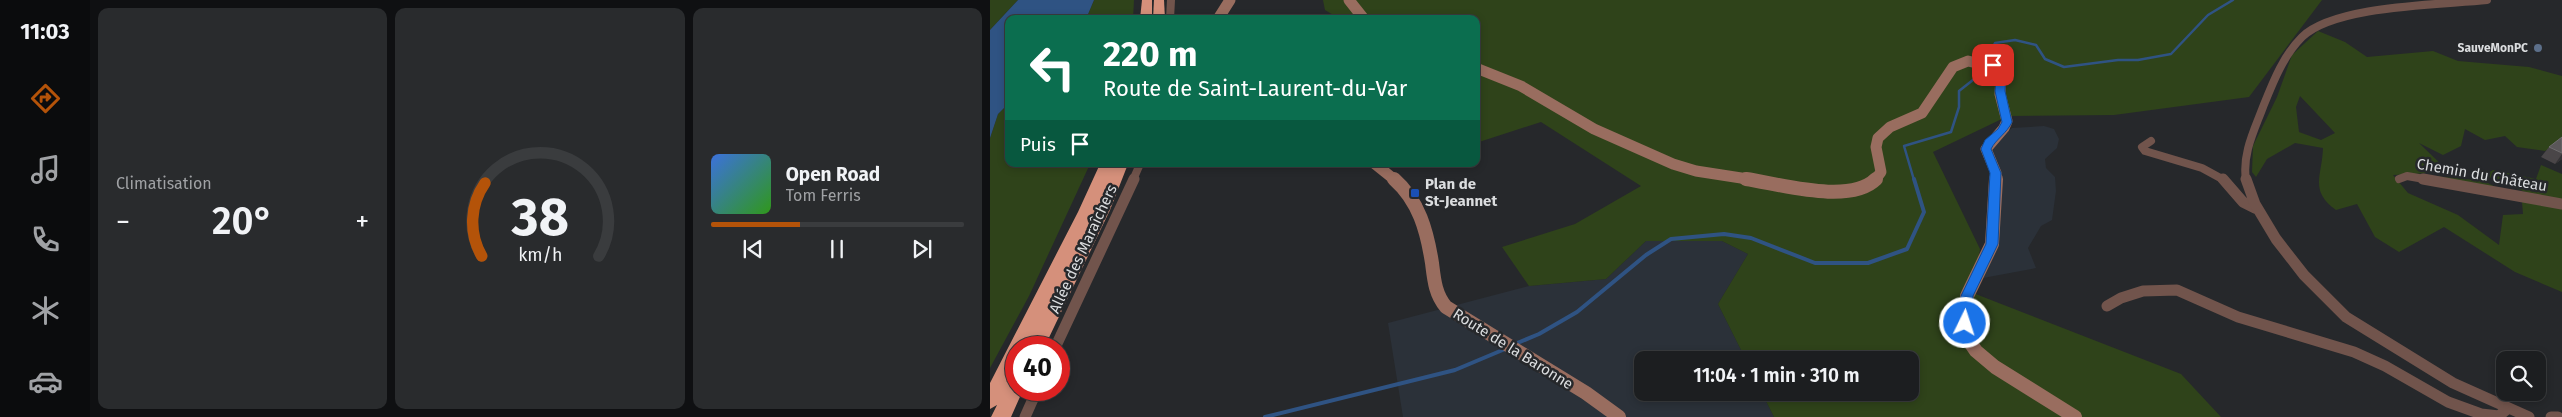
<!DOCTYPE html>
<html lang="fr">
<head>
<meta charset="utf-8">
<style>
  :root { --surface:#1c1e20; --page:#292b2d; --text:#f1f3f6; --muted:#a0a2a5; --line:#3a3c3e; --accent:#b45309 }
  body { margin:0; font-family:"Fira Sans",sans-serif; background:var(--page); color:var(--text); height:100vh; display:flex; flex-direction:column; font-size:19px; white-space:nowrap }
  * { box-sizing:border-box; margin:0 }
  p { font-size:16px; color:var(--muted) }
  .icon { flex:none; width:28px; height:28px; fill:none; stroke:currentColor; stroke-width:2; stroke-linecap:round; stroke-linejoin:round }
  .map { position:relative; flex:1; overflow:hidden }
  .drawer { display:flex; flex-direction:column; gap:8px; padding:8px; background:#0f1012; width:900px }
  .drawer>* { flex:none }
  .guide { position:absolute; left:15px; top:15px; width:475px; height:152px; border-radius:10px; box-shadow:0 2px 8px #0003,0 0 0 1px var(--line); background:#0b6e4f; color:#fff; overflow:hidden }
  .controls { position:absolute; left:1506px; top:351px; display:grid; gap:10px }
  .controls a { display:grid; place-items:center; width:50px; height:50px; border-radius:10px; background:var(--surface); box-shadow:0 2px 8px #0003,0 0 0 1px var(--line); font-size:25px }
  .speed { position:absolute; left:15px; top:336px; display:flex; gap:10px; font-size:25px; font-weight:700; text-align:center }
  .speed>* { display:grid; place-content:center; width:65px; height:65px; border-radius:50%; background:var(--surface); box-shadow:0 2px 8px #0003,0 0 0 1px var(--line); line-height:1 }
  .speed .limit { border:8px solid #d22; background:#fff; color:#111 }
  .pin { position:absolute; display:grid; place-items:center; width:42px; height:42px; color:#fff; margin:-21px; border-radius:10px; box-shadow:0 2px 8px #0006 }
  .me { position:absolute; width:55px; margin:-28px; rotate:4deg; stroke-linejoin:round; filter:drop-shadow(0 0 4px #0008) }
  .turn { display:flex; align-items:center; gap:18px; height:105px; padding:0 15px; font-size:22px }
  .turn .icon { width:65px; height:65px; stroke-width:2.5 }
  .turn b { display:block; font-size:35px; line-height:42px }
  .then { display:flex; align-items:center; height:48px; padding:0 15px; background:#0003; gap:10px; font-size:19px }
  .big { font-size:38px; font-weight:600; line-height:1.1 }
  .drawer .tile { flex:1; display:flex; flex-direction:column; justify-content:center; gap:8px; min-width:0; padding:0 18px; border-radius:10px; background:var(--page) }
  .drawer .dial { align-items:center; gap:0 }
  .dial svg { height:130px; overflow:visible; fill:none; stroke:var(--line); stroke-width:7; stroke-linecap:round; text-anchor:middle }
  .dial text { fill:var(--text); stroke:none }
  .song { display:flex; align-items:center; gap:15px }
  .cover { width:60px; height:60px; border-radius:8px; background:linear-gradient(135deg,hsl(220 70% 55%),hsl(110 70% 35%)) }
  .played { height:5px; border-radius:2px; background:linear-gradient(90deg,var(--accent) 35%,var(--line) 35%) }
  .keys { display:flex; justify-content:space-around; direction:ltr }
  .heat { display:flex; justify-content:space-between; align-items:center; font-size:28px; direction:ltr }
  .drawer .tiles { flex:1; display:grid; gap:8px; grid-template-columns:repeat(3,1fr) }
  .trip { position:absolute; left:644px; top:351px; width:285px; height:50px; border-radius:10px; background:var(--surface); box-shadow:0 2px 8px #0003,0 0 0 1px var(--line); font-weight:600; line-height:50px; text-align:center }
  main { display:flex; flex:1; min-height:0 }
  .tabs { display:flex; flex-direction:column; width:90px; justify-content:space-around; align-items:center; background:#0b0c0d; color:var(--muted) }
  .tabs .icon { width:35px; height:35px }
  .tabs .selected { color:var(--accent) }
  .tabs b { font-size:22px; color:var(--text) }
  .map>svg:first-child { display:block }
  .built { fill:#2b3139 }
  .green { fill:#2f431a; fill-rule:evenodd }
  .water { fill:#2f5383 }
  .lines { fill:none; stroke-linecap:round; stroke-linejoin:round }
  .stream-far1 { stroke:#2f5383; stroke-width:2.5 }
  .stream { stroke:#2f5383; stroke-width:4 }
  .street-far1 { stroke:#71544c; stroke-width:8 }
  .street { stroke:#71544c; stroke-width:11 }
  .secondary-far1 { stroke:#996d5f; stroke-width:11 }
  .secondary { stroke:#996d5f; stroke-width:14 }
  .highway { fill:#d5907b; fill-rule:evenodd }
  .wall { fill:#4a4648 }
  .shaded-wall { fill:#353336 }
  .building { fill:#5a5759; stroke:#6e6c6e }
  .route { fill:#1a73e8; stroke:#114b97 }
  .service-dot { fill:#5c6f8a; stroke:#26282b; stroke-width:2 }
  .transit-dot { fill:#1a4fb4; stroke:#26282b; stroke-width:2 }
  .labels { text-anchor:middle; stroke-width:5; stroke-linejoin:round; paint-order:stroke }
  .far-poi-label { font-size:12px; font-weight:bold; fill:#dbdddf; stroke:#26282b; text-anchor:end }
  .street-label { font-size:15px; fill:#dbdddf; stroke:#26282b }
  .poi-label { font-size:15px; font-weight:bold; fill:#dbdddf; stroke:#26282b; text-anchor:start }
</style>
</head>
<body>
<main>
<nav class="tabs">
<b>11:03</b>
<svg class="icon selected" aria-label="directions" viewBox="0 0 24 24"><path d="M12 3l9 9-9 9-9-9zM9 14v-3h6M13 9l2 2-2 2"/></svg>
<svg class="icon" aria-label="music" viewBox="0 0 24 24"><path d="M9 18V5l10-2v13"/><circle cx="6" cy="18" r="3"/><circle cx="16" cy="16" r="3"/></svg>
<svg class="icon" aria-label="phone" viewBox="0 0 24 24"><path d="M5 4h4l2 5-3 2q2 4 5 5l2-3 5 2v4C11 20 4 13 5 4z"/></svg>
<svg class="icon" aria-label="climate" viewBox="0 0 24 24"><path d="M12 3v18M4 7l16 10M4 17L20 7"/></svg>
<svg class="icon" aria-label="car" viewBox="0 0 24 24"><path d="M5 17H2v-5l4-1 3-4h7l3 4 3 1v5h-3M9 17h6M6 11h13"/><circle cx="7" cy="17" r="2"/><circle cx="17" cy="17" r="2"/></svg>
</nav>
<section class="drawer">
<div class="tiles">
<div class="tile"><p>Climatisation</p>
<div class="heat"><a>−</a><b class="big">20°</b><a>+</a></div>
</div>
<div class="tile dial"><svg viewBox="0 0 100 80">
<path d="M14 69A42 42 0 1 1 86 69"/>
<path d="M14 69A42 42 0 0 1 16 24" stroke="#b45309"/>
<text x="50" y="56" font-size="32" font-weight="700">38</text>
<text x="50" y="72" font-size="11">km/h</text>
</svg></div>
<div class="tile">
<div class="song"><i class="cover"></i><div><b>Open Road</b><p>Tom Ferris</p></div></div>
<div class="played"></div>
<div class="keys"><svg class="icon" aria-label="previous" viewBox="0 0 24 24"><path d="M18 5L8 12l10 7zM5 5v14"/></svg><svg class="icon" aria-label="pause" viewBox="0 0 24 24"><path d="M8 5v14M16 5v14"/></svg><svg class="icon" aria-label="next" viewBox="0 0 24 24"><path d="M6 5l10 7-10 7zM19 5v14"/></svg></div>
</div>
</div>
</section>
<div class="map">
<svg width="1572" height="417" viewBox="0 0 1572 417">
  <rect width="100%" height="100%" fill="#26282b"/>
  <g class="built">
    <polygon points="1054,126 1064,129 1069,139 1067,148 1055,159 1056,168 1065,177 1066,191 1062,220 1051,226 1038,248 1046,268 993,278 1004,251 1002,149 1008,140 1022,128"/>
    <polygon points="656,241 732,241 758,254 728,304 756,360 652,360 652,392 772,393 784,417 413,417 398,323 539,286 616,279"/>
  </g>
  <g class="green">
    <polygon points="0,0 28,0 0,30"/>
    <polygon points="104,0 144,0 143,19 96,19"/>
    <polygon points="333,0 1332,0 1259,97 1124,115 1018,116 943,152 990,249 983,293 1191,374 1231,417 784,417 772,393 920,392 920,360 756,360 728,304 758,254 732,241 656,241 616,279 539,286 512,247 585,224 651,186 551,122 486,143 486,19 350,19 335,10"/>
    <path d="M 1328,31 L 1355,42 L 1377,57 L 1443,51 L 1468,61 L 1539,67 L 1572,76 L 1572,140 L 1555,151 L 1527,147 L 1515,136 L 1495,140 L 1475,129 L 1471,146 L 1453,155 L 1429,143 L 1458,171 L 1424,174 L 1494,181 L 1517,193 L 1538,193 L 1494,175 L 1503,170 L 1546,179 L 1551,165 L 1572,174 L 1572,292 L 1525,272 L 1454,227 L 1409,252 L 1385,237 L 1367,204 L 1346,210 C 1319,190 1332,177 1333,148 L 1305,143 L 1277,159 L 1266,177 L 1262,172 L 1263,146 L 1287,97 L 1302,55 ZM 1310,96 L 1345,133 L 1331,140 L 1309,132 L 1306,107 ZM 1423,174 L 1532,202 L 1533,214 L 1513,215 L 1509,245 L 1468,215 L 1418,193 L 1403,175 Z"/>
    <polygon points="19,103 19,164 100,164 39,296 0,368 0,138 8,114"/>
  </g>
  <polygon class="water" points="28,0 104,0 96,19 19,19 19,103 8,114 0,138 0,30"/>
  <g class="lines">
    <g class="stream-far1">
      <polyline points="995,62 1005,43 1025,40 1046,45 1055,59 1074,67 1128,60 1148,60 1181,54 1218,15 1243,0"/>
      <polyline points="924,180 914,146 961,132 969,107 969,91 988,76 992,67"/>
    </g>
    <g class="stream">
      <polyline points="525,344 549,334 587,312 656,255 681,239 734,234 761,238 825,263 878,263 917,249 934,212 924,179"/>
      <polyline points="275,417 465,370 515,349"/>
    </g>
    <g class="street-far1">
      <polyline points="180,19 181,0"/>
      <polyline points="1161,141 1152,147 1155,151 1212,168 1234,180"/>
      <polyline points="1409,179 1417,176 1440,180"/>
      <polyline points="143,180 150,164"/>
      <path d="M 1256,180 C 1252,154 1264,131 1273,107 C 1283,82 1293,56 1312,37 C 1345,5 1450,5 1497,0"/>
    </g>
    <g class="street">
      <polyline points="1233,179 1253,202 1265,208"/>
      <polyline points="1256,179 1265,204 1286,239 1314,275 1356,317 1463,383 1539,417"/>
      <polyline points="1433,179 1572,204"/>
      <polyline points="1117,306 1131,298 1153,291 1187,290 1248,317 1364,352 1395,366 1458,402 1491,414 1509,416 1517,409"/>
      <polyline points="65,348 144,179"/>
      <polyline points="35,417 47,390"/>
      <polyline points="1561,417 1568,417"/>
    </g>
    <g class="secondary-far1">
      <polyline points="359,0 374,19"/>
      <polyline points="228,19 240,0"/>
      <polyline points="486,68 531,86 604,129 683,164 706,171 764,180"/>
      <polyline points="385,164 405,180"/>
      <polyline points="885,180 891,172 886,147 888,138 900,127 932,113 963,67 978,61 1008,68 1011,76 1010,94 1017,121 1014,128 996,149 1006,173 1006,180"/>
    </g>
    <g class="secondary">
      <path d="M 404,179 C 429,201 437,231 442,263 C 444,279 445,294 456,307 L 596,393 L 629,417"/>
      <path d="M 756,179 C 790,184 860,205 886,179"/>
      <polyline points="1006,179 1002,244 977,296 975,323 977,338 986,351 1005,367 1085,417"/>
    </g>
    <g class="highway">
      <polygon points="152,0 162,0 162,19 150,19"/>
      <polygon points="164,0 174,0 175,19 163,19"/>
      <polygon points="110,164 138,164 120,210 54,348 36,348 95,230 36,348 26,348 26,367 20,381 26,379 26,390 33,390 21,417 1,417 7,405 0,409 0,383 88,212"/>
    </g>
  </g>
  <polygon class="wall" points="1572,137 1572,159 1565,164 1551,157 1559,147"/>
  <polygon class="shaded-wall" points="1572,154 1572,159 1565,164"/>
  <polygon class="building" points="1572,137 1572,153 1559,147"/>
  <path class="route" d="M 1000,63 L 1006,63 L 1016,73 L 1015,91 L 1022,122 C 1017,133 1006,139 1001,149 L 1011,173 L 1008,244 L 983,296 L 982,323 L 975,328 L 969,323 L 971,296 L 996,244 L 1000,173 L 991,149 L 995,140 L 1008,129 L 1012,122 L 1005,91 L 1007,73 L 1000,67 Z"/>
  <circle class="service-dot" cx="1548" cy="48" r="5"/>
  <rect class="transit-dot" x="420" y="188" width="10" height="10" rx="2.5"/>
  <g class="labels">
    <g class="far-poi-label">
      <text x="1538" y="52">SauveMonPC</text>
    </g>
    <g class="street-label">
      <text transform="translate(1492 175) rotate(10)" y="5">Chemin du Château</text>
      <text transform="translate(93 249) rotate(-65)" y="5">Allée des Maraîchers</text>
      <text transform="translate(523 349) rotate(32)" y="5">Route de la Baronne</text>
    </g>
    <g class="poi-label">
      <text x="435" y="189">Plan de<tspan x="435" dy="17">St-Jeannet</tspan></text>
    </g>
  </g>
</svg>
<div class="controls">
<a><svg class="icon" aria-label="search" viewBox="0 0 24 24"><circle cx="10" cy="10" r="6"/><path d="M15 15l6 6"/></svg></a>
</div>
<div class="speed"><div class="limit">40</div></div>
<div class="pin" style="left:1003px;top:65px;background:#d93025"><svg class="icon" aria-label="arrive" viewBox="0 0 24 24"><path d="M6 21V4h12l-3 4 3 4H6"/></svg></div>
<svg class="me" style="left:975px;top:323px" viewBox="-20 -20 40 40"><circle r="17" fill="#1a73e8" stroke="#fff" stroke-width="3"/><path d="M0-11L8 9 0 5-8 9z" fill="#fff"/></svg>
<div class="trip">11:04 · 1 min · 310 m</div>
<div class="guide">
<div class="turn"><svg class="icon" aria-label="left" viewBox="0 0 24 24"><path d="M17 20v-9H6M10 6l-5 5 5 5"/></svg><div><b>220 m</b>Route de Saint-Laurent-du-Var</div></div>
<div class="then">Puis<svg class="icon" aria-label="arrive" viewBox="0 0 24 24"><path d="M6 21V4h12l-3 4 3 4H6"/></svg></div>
</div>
</div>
</main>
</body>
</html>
